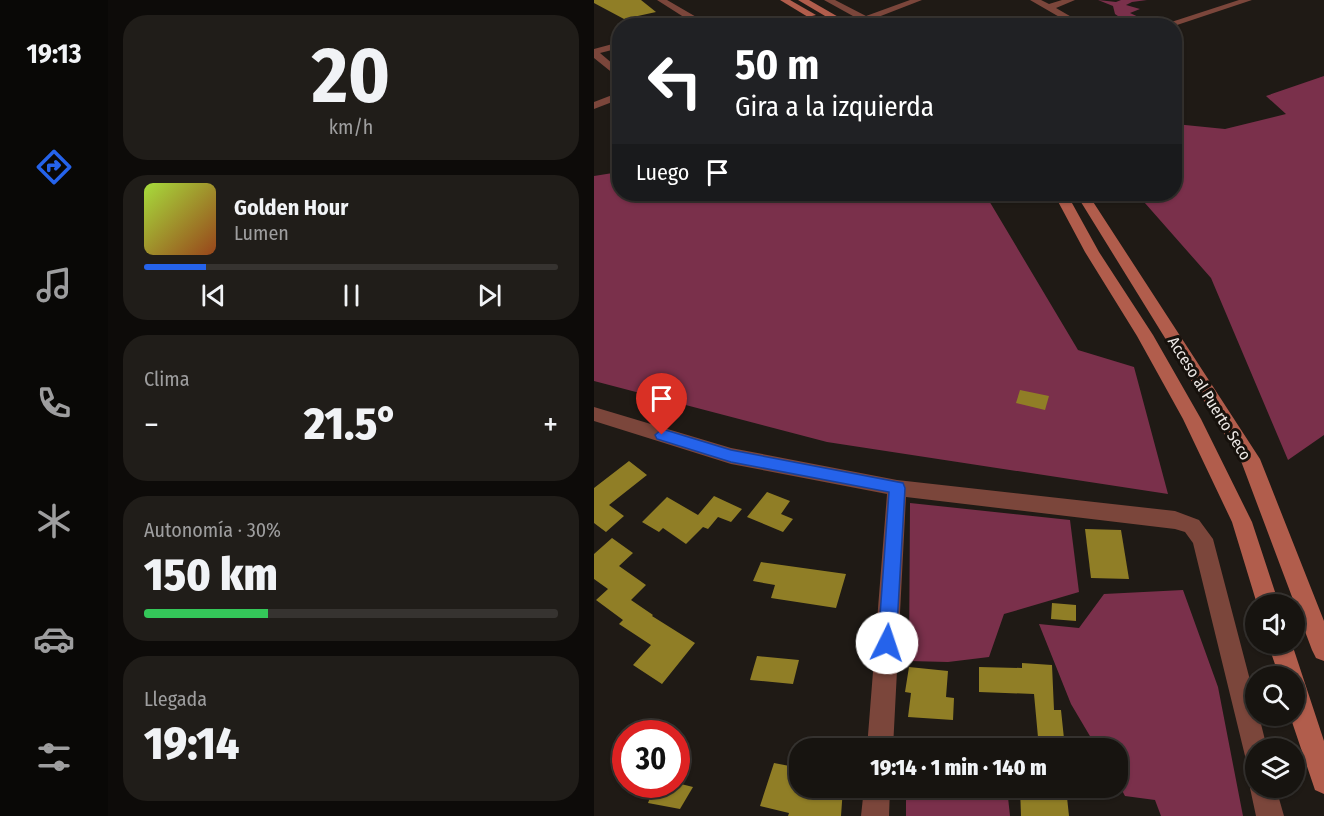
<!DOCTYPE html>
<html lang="es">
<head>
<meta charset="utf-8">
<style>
  :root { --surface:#171410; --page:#201d19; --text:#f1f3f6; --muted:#9e9e9f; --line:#363330; --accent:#2563eb }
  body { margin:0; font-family:"Fira Sans Condensed",sans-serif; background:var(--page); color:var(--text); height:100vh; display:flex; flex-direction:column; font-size:22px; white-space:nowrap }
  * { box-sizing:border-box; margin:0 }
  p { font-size:20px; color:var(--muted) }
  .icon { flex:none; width:33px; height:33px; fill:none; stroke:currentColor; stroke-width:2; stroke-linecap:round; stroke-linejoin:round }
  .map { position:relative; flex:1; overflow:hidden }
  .sheet { display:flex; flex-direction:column; gap:15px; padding:15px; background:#0d0b09; width:486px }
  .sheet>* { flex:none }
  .hud { position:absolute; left:18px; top:18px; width:570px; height:183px; border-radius:24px; box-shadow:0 2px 4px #0004,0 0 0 2px var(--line); background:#202124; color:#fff; overflow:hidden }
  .fabs { position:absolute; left:651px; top:594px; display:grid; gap:12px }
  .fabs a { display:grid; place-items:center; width:60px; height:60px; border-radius:50%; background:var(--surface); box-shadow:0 2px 4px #0004,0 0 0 2px var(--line); font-size:30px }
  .speed { position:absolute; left:18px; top:720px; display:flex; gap:12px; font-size:30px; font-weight:700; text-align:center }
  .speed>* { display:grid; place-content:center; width:78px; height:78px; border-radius:50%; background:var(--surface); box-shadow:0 2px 4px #0004,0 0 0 2px var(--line); line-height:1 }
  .speed .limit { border:9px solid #d22; background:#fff; color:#111 }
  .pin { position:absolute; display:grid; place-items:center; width:51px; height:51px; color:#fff; margin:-62px -26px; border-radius:50% 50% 50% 0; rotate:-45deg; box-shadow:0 0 6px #0007 }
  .pin .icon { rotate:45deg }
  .me { position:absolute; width:66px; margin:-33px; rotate:4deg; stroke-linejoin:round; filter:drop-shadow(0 0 4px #0008) }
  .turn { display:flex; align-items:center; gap:21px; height:126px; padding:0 24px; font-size:27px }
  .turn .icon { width:78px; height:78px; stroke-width:2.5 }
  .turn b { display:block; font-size:42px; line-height:51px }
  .then { display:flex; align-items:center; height:57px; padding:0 24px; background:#0003; gap:12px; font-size:22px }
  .big { font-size:45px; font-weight:800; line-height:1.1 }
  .sheet .widget { flex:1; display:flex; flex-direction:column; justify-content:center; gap:9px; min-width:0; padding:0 21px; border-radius:24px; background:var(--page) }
  .sheet .dial { align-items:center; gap:0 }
  .dial b { font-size:78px; line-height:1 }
  .song { display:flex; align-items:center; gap:18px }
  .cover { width:72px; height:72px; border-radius:9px; background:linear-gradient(135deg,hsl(80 70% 55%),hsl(20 70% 35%)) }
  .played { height:6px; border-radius:3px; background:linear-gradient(90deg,var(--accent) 15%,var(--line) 15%) }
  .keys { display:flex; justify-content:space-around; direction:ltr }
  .heat { display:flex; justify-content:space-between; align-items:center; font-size:33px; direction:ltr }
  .charge { height:9px; border-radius:4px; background:linear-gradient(90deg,#34c759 30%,var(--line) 0) }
  .trip { position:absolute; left:195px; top:738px; width:339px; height:60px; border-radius:24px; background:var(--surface); box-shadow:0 2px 4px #0004,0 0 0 2px var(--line); font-weight:800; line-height:60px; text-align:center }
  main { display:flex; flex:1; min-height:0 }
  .tab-bar { display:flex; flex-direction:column; width:108px; justify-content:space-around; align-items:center; background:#090806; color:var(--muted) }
  .tab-bar .icon { width:42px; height:42px }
  .tab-bar .active { color:var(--accent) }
  .tab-bar b { font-size:27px; color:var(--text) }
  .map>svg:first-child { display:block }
  .forest { fill:#7a304b }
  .building { fill:#907e26 }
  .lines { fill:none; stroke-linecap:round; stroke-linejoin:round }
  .street { fill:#7b463b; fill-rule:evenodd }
  .secondary { fill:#b15d4c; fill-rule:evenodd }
  .route { fill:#2563eb; stroke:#184099; stroke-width:1.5 }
  .labels { text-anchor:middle; stroke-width:6; stroke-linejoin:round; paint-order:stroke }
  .street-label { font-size:16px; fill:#ede9e6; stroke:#16110c }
</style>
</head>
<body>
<main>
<nav class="tab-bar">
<b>19:13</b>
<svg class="icon active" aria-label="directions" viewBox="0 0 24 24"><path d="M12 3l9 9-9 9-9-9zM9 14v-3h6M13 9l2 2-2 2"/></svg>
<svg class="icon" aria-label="music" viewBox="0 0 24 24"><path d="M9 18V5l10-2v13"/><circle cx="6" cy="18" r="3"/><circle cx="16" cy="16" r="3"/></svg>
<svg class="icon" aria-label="phone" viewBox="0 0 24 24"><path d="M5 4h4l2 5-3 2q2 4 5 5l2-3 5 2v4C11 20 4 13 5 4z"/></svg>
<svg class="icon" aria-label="climate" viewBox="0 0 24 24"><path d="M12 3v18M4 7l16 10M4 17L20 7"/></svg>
<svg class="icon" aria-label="car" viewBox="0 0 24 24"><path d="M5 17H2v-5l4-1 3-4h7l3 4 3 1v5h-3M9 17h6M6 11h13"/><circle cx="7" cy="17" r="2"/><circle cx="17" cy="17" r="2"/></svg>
<svg class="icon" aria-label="filters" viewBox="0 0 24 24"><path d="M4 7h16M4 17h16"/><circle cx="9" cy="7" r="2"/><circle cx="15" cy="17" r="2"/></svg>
</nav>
<section class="sheet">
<div class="widget dial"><b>20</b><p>km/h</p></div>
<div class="widget">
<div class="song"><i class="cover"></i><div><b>Golden Hour</b><p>Lumen</p></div></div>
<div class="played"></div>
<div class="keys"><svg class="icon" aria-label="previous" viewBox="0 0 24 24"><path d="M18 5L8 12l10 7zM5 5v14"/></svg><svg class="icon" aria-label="pause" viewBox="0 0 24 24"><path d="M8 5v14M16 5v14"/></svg><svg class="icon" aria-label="next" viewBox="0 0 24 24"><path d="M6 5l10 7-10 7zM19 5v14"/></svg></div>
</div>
<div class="widget"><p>Clima</p>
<div class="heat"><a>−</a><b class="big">21.5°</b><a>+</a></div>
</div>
<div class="widget"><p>Autonomía · 30%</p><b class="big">150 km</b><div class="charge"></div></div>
<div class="widget"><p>Llegada</p><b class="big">19:14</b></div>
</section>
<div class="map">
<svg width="730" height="816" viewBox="0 0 730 816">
  <rect width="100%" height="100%" fill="#1f1a15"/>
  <g class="forest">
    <path d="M 504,0 L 522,2 L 527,0 L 553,0 L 538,2 L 532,5 L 546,9 L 536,13 L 553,21 L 568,24 C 552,27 535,24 521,14 L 519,6 Z"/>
    <polygon points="730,76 730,435 694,460 617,278 543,194 580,194 581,124 631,129 692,114 672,96"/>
    <polygon points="25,172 26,194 391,194 484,350 540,367 574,494 233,442 0,381 0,176"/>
    <polygon points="316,503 476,520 485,592 410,614 395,657 354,662 315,661"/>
    <polygon points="589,590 624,687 649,816 567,816 561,800 531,796 524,783 524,748 503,748 477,704 445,624 485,628 510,594"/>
    <polygon points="312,788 413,788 416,816 312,816"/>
  </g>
  <g class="building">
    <polygon points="0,0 47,0 62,12 30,19 0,3"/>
    <polygon points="426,390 455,396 451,410 422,403"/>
    <polygon points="35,461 53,475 15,505 30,516 12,532 0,523 0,488"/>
    <polygon points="173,492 196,501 187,514 199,519 189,532 153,517"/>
    <polygon points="120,496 148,509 137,522 124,517 114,529 109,527 92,544 69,528 65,532 48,522 73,497 104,515"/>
    <polygon points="491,529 527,530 535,579 497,578"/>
    <polygon points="18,538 39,553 25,566 52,585 37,600 59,615 58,616 101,643 68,684 39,665 57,645 25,624 29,620 2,600 14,589 0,579 0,554"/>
    <polygon points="167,562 252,574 242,608 177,598 181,585 159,581"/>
    <polygon points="458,603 482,605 482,621 457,619"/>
    <polygon points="163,656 205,660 199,684 156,680"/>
    <polygon points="428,663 458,665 460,710 467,710 471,748 445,748 440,694 385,692 385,667 428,668"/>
    <polygon points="315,667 354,671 352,697 360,698 359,720 314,717 317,693 311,692"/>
    <polygon points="180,763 206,768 206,788 249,788 247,816 194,816 195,813 166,806"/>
    <polygon points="61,784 87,784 99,787 86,809 54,803"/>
    <polygon points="426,788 472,788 475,816 427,816"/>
  </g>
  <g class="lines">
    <g class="street">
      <polygon points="63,0 73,0 104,18 104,26 95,26 96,21"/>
      <polygon points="230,0 241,0 272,16 316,0 328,0 279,19 289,26 277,26"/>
      <polygon points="436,0 447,0 455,4 468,0 481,0 462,8 493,26 481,26"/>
      <polygon points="645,0 658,0 580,26 565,26"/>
      <polygon points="26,42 26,48 6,53 26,70 26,79 0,58 0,49"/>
      <polygon points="26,92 26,99 0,109 0,102"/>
      <polygon points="0,407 137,448 303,480 581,511 605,520 619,539 662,703 662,716 665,716 673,748 662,748 662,768 653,764 599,543 591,532 581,529 312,497 299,748 273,748 293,494 137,464 0,421"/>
      <polygon points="662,778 662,788 682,788 690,816 662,816 656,788"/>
      <polygon points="270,788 296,788 295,816 267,816"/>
    </g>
    <g class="secondary">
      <polygon points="186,0 196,0 222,15 214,17"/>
      <polygon points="204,0 215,0 260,26 248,26"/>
      <polygon points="460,194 473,194 505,252 559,335 607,419 658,522 685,604 663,604 638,522 589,419 543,336 491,252"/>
      <polygon points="482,194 494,194 666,459 730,621 730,661 722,658 718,650 647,461"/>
      <polygon points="674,644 698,644 730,741 730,794 721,790 696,716 700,716 700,676 685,676"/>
    </g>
  </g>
  <polygon class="route" points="68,429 137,450 309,483 311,488 302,643 299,649 293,651 287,649 284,643 295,492 137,462 63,439 61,435"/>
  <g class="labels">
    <g class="street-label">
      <text transform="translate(616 398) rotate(58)" y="6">Acceso al Puerto Seco</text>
    </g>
  </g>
</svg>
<div class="fabs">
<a><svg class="icon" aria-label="sound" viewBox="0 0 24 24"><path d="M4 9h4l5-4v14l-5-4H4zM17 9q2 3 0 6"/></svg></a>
<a><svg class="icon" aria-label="search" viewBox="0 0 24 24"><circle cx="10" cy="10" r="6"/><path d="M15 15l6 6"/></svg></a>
<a><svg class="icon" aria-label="layers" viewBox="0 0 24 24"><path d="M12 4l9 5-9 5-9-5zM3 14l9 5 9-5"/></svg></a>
</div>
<div class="speed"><div class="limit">30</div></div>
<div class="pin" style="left:68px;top:435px;background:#d93025"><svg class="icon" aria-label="arrive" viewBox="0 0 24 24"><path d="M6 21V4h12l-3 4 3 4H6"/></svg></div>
<svg class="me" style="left:293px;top:643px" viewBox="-20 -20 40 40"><circle r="19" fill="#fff"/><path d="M0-13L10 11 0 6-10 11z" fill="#2563eb"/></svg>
<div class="trip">19:14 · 1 min · 140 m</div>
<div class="hud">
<div class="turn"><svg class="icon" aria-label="left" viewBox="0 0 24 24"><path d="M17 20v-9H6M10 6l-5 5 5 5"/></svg><div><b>50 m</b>Gira a la izquierda</div></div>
<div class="then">Luego<svg class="icon" aria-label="arrive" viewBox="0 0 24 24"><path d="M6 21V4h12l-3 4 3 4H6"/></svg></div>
</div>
</div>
</main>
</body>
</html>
